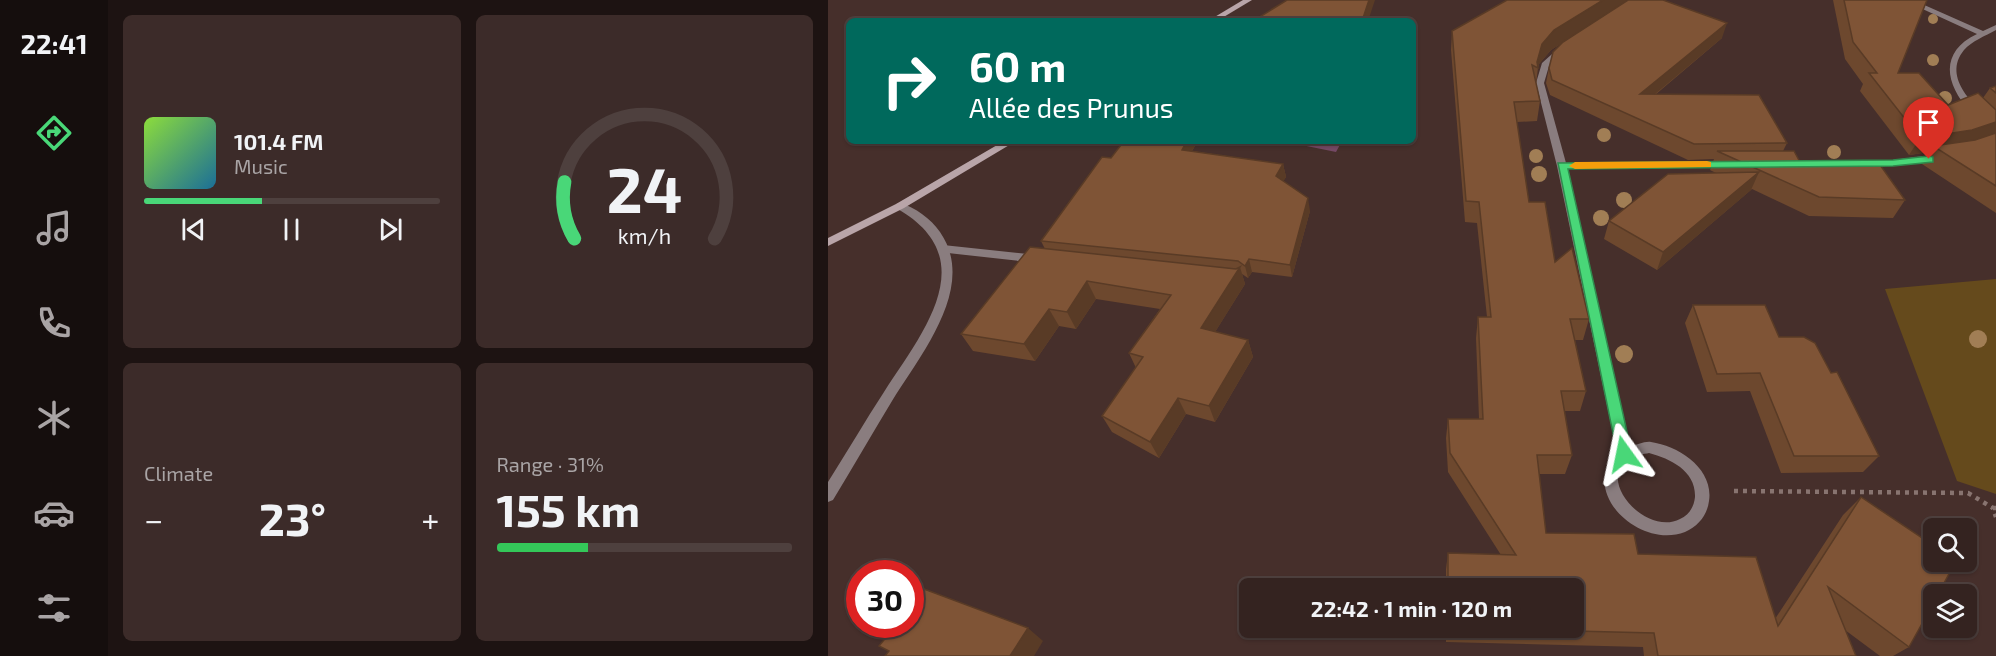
<!DOCTYPE html>
<html lang="en">
<head>
<meta charset="utf-8">
<style>
  :root { --surface:#342320; --page:#3c2b29; --text:#f1f3f6; --muted:#a9a4a5; --line:#4e403e; --accent:#49d778 }
  body { margin:0; font-family:"Exo 2",sans-serif; background:var(--page); color:var(--text); height:100vh; display:flex; flex-direction:column; font-size:22px; white-space:nowrap }
  * { box-sizing:border-box; margin:0 }
  p { font-size:20px; color:var(--muted) }
  .icon { flex:none; width:33px; height:33px; fill:none; stroke:currentColor; stroke-width:2; stroke-linecap:round; stroke-linejoin:round }
  .map { position:relative; flex:1; overflow:hidden }
  .drawer { display:flex; flex-direction:column; gap:15px; padding:15px; background:#1d1312; width:720px }
  .drawer>* { flex:none }
  .guide { position:absolute; left:18px; top:18px; width:570px; height:126px; border-radius:9px; box-shadow:0 2px 4px #0004,0 0 0 2px var(--line); background:#00695c; color:#fff; overflow:hidden }
  .fabs { position:absolute; left:1095px; top:518px; display:grid; gap:12px }
  .fabs a { display:grid; place-items:center; width:54px; height:54px; border-radius:9px; background:var(--surface); box-shadow:0 2px 4px #0004,0 0 0 2px var(--line); font-size:30px }
  .speed { position:absolute; left:18px; top:560px; display:flex; gap:12px; font-size:30px; font-weight:700; text-align:center }
  .speed>* { display:grid; place-content:center; width:78px; height:78px; border-radius:50%; background:var(--surface); box-shadow:0 2px 4px #0004,0 0 0 2px var(--line); line-height:1 }
  .speed .limit { border:9px solid #d22; background:#fff; color:#111 }
  .pin { position:absolute; display:grid; place-items:center; width:51px; height:51px; color:#fff; margin:-62px -26px; border-radius:50% 50% 50% 0; rotate:-45deg; box-shadow:0 0 6px #0007 }
  .pin .icon { rotate:45deg }
  .me { position:absolute; width:66px; margin:-33px; rotate:348deg; stroke-linejoin:round; filter:drop-shadow(0 0 4px #0008) }
  .turn { display:flex; align-items:center; gap:21px; height:126px; padding:0 24px; font-size:27px }
  .turn .icon { width:78px; height:78px; stroke-width:2.5 }
  .turn b { display:block; font-size:42px; line-height:51px }
  .big { font-size:45px; font-weight:700; line-height:1.1 }
  .drawer .widget { flex:1; display:flex; flex-direction:column; justify-content:center; gap:9px; min-width:0; padding:0 21px; border-radius:9px; background:var(--page) }
  .drawer .dial { align-items:center; gap:0 }
  .dial svg { height:156px; overflow:visible; fill:none; stroke:var(--line); stroke-width:7; stroke-linecap:round; text-anchor:middle }
  .dial text { fill:var(--text); stroke:none }
  .song { display:flex; align-items:center; gap:18px }
  .cover { width:72px; height:72px; border-radius:9px; background:linear-gradient(135deg,hsl(90 70% 55%),hsl(200 70% 35%)) }
  .played { height:6px; border-radius:3px; background:linear-gradient(90deg,var(--accent) 40%,var(--line) 40%) }
  .keys { display:flex; justify-content:space-around; direction:ltr }
  .heat { display:flex; justify-content:space-between; align-items:center; font-size:33px; direction:ltr }
  .charge { height:9px; border-radius:4px; background:linear-gradient(90deg,#34c759 31%,var(--line) 0) }
  .drawer .tiles { flex:1; display:grid; gap:15px; grid-template-columns:repeat(2,1fr) }
  .trip { position:absolute; left:411px; top:578px; width:345px; height:60px; border-radius:9px; background:var(--surface); box-shadow:0 2px 4px #0004,0 0 0 2px var(--line); font-weight:700; line-height:60px; text-align:center }
  main { display:flex; flex:1; min-height:0 }
  .dock { display:flex; flex-direction:column; width:108px; justify-content:space-around; align-items:center; background:#150e0d; color:var(--muted) }
  .dock .icon { width:42px; height:42px }
  .dock .active { color:var(--accent) }
  .dock b { font-size:27px; color:var(--text) }
  .map>svg:first-child { display:block }
  .green { fill:#654a1c }
  .water { fill:#754965 }
  .lines { fill:none; stroke-linecap:round; stroke-linejoin:round }
  .path { stroke:#887470; stroke-width:4.5; stroke-dasharray:4 5; stroke-linecap:butt }
  .service { fill:#8a7d7f; fill-rule:evenodd }
  .minor { fill:#8a7d7f; fill-rule:evenodd }
  .tertiary { fill:#8a7d7f; fill-rule:evenodd }
  .secondary { fill:#b9a5a9; fill-rule:evenodd }
  .tree { fill:#a17e55 }
  .wall { fill:#6d482e }
  .shaded-wall { fill:#593b26 }
  .building { fill:#7f5436; stroke:#593b26; stroke-width:1.5 }
  .route { fill:#49d778; stroke:#2f8c4e; stroke-width:1.5 }
  .slow { fill:#f59e0b }
</style>
</head>
<body>
<main>
<nav class="dock">
<b>22:41</b>
<svg class="icon active" aria-label="directions" viewBox="0 0 24 24"><path d="M12 3l9 9-9 9-9-9zM9 14v-3h6M13 9l2 2-2 2"/></svg>
<svg class="icon" aria-label="music" viewBox="0 0 24 24"><path d="M9 18V5l10-2v13"/><circle cx="6" cy="18" r="3"/><circle cx="16" cy="16" r="3"/></svg>
<svg class="icon" aria-label="phone" viewBox="0 0 24 24"><path d="M5 4h4l2 5-3 2q2 4 5 5l2-3 5 2v4C11 20 4 13 5 4z"/></svg>
<svg class="icon" aria-label="climate" viewBox="0 0 24 24"><path d="M12 3v18M4 7l16 10M4 17L20 7"/></svg>
<svg class="icon" aria-label="car" viewBox="0 0 24 24"><path d="M5 17H2v-5l4-1 3-4h7l3 4 3 1v5h-3M9 17h6M6 11h13"/><circle cx="7" cy="17" r="2"/><circle cx="17" cy="17" r="2"/></svg>
<svg class="icon" aria-label="filters" viewBox="0 0 24 24"><path d="M4 7h16M4 17h16"/><circle cx="9" cy="7" r="2"/><circle cx="15" cy="17" r="2"/></svg>
</nav>
<section class="drawer">
<div class="tiles">
<div class="widget">
<div class="song"><i class="cover"></i><div><b>101.4 FM</b><p>Music</p></div></div>
<div class="played"></div>
<div class="keys"><svg class="icon" aria-label="previous" viewBox="0 0 24 24"><path d="M18 5L8 12l10 7zM5 5v14"/></svg><svg class="icon" aria-label="pause" viewBox="0 0 24 24"><path d="M8 5v14M16 5v14"/></svg><svg class="icon" aria-label="next" viewBox="0 0 24 24"><path d="M6 5l10 7-10 7zM19 5v14"/></svg></div>
</div>
<div class="widget dial"><svg viewBox="0 0 100 80">
<path d="M14 69A42 42 0 1 1 86 69"/>
<path d="M14 69A42 42 0 0 1 9 40" stroke="#49d778"/>
<text x="50" y="56" font-size="32" font-weight="700">24</text>
<text x="50" y="72" font-size="11">km/h</text>
</svg></div>
<div class="widget"><p>Climate</p>
<div class="heat"><a>−</a><b class="big">23°</b><a>+</a></div>
</div>
<div class="widget"><p>Range · 31%</p><b class="big">155 km</b><div class="charge"></div></div>
</div>
</section>
<div class="map">
<svg width="1168" height="656" viewBox="0 0 1168 656">
  <rect width="100%" height="100%" fill="#462f2b"/>
  <polygon class="green" points="1168,279 1168,494 1129,481 1057,289"/>
  <polygon class="water" points="454,141 514,141 508,152"/>
  <g class="lines">
    <g class="path">
      <polyline points="906,491 1140,493 1165,508"/>
      <polyline points="1168,508 1165,508 1168,517"/>
    </g>
    <polygon class="service" points="115,245 209,255 214,259 209,263 111,252 110,249"/>
    <g class="minor">
      <path d="M 1075,0 L 1085,0 L 1155,31 L 1168,25 L 1168,30 C 1157,36 1144,41 1136,50 C 1113,78 1148,108 1168,124 L 1168,132 C 1158,128 1150,119 1142,111 C 1117,84 1111,52 1149,34 Z"/>
      <path d="M 733,46 L 740,48 L 721,66 L 716,83 L 738,163 L 900,161 L 905,164 L 900,167 L 739,169 L 801,447 C 808,445 817,441 823,442 C 851,446 886,469 881,501 C 879,516 870,526 857,532 C 810,550 750,490 789,453 L 729,166 L 708,83 L 714,63 ZM 821,453 C 843,459 868,471 867,497 C 866,507 861,515 852,519 C 818,537 765,478 803,458 C 808,455 816,454 821,453 Z"/>
      <path d="M 1112,154 L 1117,157 L 1115,159 C 1099,162 1041,171 1029,163 L 1034,160 L 1065,160 Z"/>
    </g>
    <path class="tertiary" d="M 72,203 C 87,207 103,219 112,232 C 150,287 92,355 64,401 C 44,434 25,467 5,500 L 0,502 L 0,482 C 19,452 37,421 56,392 C 95,332 157,258 68,208 L 68,204 Z"/>
    <g class="secondary">
      <polygon points="415,0 424,0 389,21 380,21"/>
      <polygon points="176,141 188,141 76,208 0,246 0,238 68,204"/>
    </g>
  </g>
  <g class="tree">
    <circle cx="1105" cy="19" r="5"/>
    <circle cx="1105" cy="60" r="6"/>
    <circle cx="1117" cy="98" r="7"/>
    <circle cx="776" cy="135" r="7"/>
    <circle cx="1006" cy="152" r="7"/>
    <circle cx="708" cy="156" r="7"/>
    <circle cx="711" cy="174" r="8"/>
    <circle cx="796" cy="200" r="8"/>
    <circle cx="773" cy="218" r="8"/>
    <circle cx="1150" cy="339" r="9"/>
    <circle cx="796" cy="354" r="9"/>
  </g>
  <g class="wall">
    <polygon points="798,0 798,1 894,38 827,95 959,143 955,151 972,162 1077,200 1065,218 981,216 924,189 829,270 776,239 781,221 888,173 882,170 886,159 860,160 722,95 718,83 721,68 734,43 723,50 711,64 710,68 708,84 712,101 709,121 689,122 701,202 727,262 761,319 755,340 747,340 758,391 752,411 736,411 744,455 737,474 711,474 718,533 810,554 947,619 1015,515 1033,497 1081,647 1065,656 1052,656 1017,630 1028,656 816,656 815,647 618,642 618,627 746,627 746,588 618,588 618,569 620,553 673,555 620,472 618,438 620,419 651,419 648,338 650,317 659,317 649,223 637,222 623,50 624,31"/>
    <polygon points="1005,0 1099,0 1070,73 1120,105 1155,98 1162,88 1168,86 1168,213 1094,164 1102,152 1081,155 1032,91 1035,84 1017,59"/>
    <polygon points="370,141 364,151 455,164 458,177 455,181 482,211 464,277 424,272 420,278 414,274 417,284 387,332 420,340 425,357 387,422 358,414 331,458 284,432 274,416 308,368 301,353 332,309 268,299 248,329 231,326 207,361 145,351 133,334 217,249 213,241"/>
    <polygon points="865,305 951,337 1003,373 1051,456 1035,472 953,473 922,391 879,392 857,323"/>
  </g>
  <g class="shaded-wall">
    <polygon points="541,0 547,0 540,21 534,21"/>
    <polygon points="775,0 798,0 798,2 723,50 711,64 710,68 709,62 714,44 726,30"/>
    <polygon points="899,23 894,38 808,110 812,94"/>
    <polygon points="1168,122 1168,136 1131,148 1105,146 1102,152 1081,155 1092,138"/>
    <polygon points="359,141 370,141 357,162 354,150"/>
    <polygon points="455,164 458,177 451,189 448,176"/>
    <polygon points="931,172 923,190 829,270 835,252"/>
    <polygon points="480,198 482,211 464,277 462,265"/>
    <polygon points="421,259 424,272 420,278 417,266"/>
    <polygon points="412,267 417,284 379,345 373,328"/>
    <polygon points="259,281 268,299 248,329 239,312"/>
    <polygon points="221,309 231,326 207,361 196,344"/>
    <polygon points="420,340 425,357 387,422 381,406"/>
    <polygon points="350,398 358,414 331,458 322,442"/>
    <polygon points="200,628 215,641 206,656 182,656"/>
  </g>
  <g class="building">
    <polygon points="459,0 541,0 534,21 425,21"/>
    <polygon points="679,0 775,0 726,30 714,44 709,62 710,68 704,65 712,101 686,102 701,202 717,202 727,262 744,248 761,319 742,319 758,391 733,391 744,455 709,455 718,533 806,534 810,554 928,557 950,626 1033,497 1106,546 1106,561 1128,561 1110,594 1106,594 1106,602 1081,647 1000,587 1028,656 830,656 826,633 620,628 746,627 746,588 620,588 620,553 688,555 622,453 620,419 655,419 650,317 663,317 651,202 638,201 624,31"/>
    <polygon points="800,0 835,0 899,23 812,94 931,95 959,143 866,144 724,80 721,68 725,52 735,42"/>
    <polygon points="1016,0 1099,0 1070,73 1091,73 1120,105 1150,93 1168,110 1168,122 1144,130 1092,138 1041,73 1049,73 1025,42"/>
    <polygon points="1168,86 1168,93 1162,88"/>
    <polygon points="1168,133 1168,186 1105,146 1147,140"/>
    <polygon points="296,141 359,141 354,150 455,164 448,176 480,198 462,265 421,259 417,266 410,261 213,241 274,157 283,158"/>
    <polygon points="889,151 966,151 972,162 1050,162 1077,200 991,197"/>
    <polygon points="931,172 835,252 781,221 840,174"/>
    <polygon points="202,247 408,269 412,267 373,328 420,340 381,406 350,398 322,442 274,416 315,357 301,353 343,295 259,281 239,312 221,309 196,344 133,334"/>
    <polygon points="865,305 937,305 951,337 976,337 987,343 1003,373 1009,372 1051,456 966,456 932,373 889,374"/>
    <polygon points="96,589 200,628 182,656 57,656 61,651 51,646 69,624 82,624 82,607"/>
  </g>
  <polygon class="route" points="1101,156 1105,157 1105,162 1065,166 740,169 804,454 802,458 790,458 730,163 1065,160"/>
  <polygon class="slow" points="879,161 883,162 883,167 747,169 741,166 747,162"/>
</svg>
<div class="fabs">
<a><svg class="icon" aria-label="search" viewBox="0 0 24 24"><circle cx="10" cy="10" r="6"/><path d="M15 15l6 6"/></svg></a>
<a><svg class="icon" aria-label="layers" viewBox="0 0 24 24"><path d="M12 4l9 5-9 5-9-5zM3 14l9 5 9-5"/></svg></a>
</div>
<div class="speed"><div class="limit">30</div></div>
<div class="pin" style="left:1101px;top:159px;background:#d93025"><svg class="icon" aria-label="arrive" viewBox="0 0 24 24"><path d="M6 21V4h12l-3 4 3 4H6"/></svg></div>
<svg class="me" style="left:796px;top:454px" viewBox="-20 -20 40 40"><path d="M0-17L14 15 0 8-14 15z" fill="#49d778" stroke="#fff" stroke-width="4"/></svg>
<div class="trip">22:42 · 1 min · 120 m</div>
<div class="guide">
<div class="turn"><svg class="icon" aria-label="right" viewBox="0 0 24 24"><path d="M7 20v-9h11M14 6l5 5-5 5"/></svg><div><b>60 m</b>Allée des Prunus</div></div>
</div>
</div>
</main>
</body>
</html>
